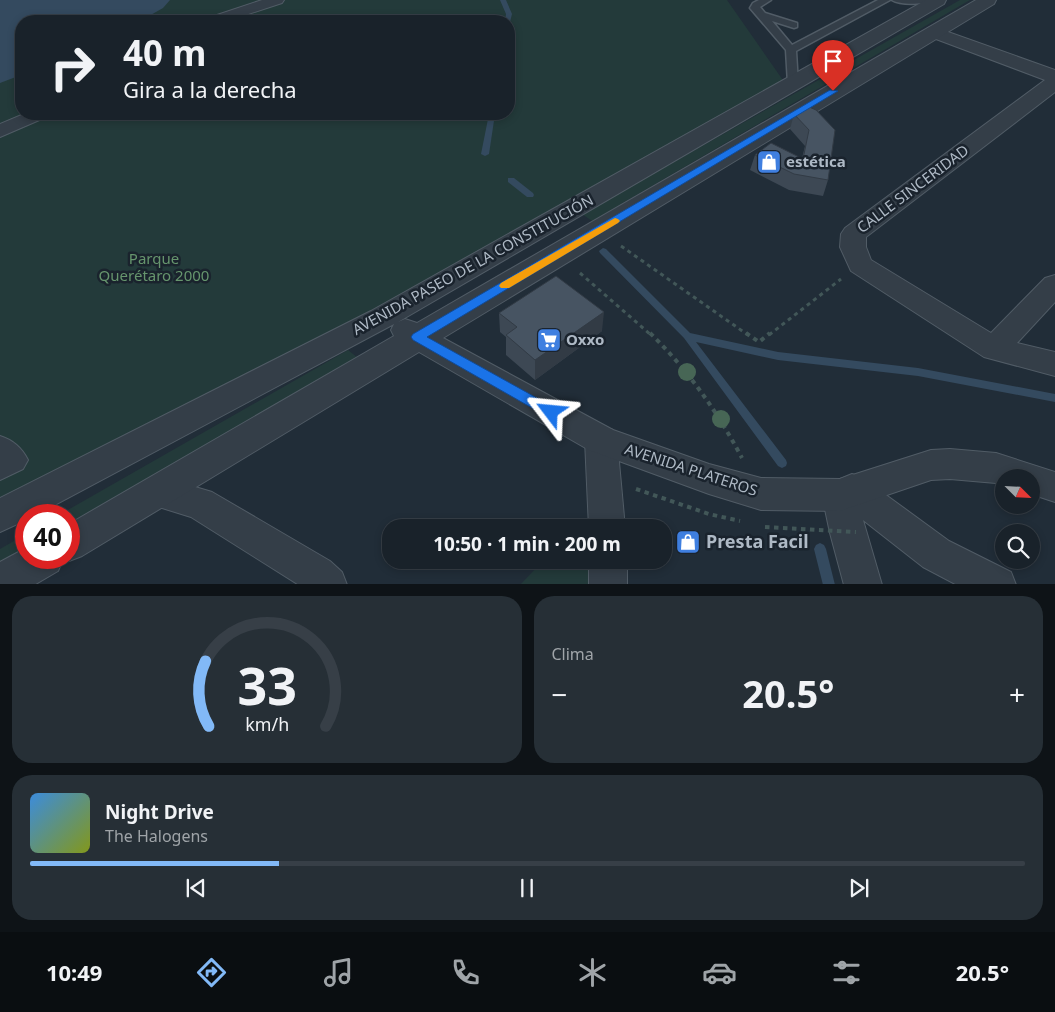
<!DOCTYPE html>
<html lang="es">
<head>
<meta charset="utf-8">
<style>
  :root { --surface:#19222a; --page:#262f36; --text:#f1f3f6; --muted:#9fa4a8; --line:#373f47; --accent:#82b9f7 }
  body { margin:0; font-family:"Noto Sans",sans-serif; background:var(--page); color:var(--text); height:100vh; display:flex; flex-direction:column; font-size:19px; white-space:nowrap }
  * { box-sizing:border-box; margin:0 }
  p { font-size:16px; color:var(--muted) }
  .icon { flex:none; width:28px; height:28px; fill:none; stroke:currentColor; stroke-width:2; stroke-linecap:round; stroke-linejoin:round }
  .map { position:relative; height:584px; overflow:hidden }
  .side { display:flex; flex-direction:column; gap:12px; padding:12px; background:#0e1317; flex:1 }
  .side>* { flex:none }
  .hud { position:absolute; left:15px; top:15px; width:500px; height:105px; border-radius:20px; box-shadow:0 2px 8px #0003,0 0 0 1px var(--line); background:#19222a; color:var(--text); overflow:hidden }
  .needle { width:32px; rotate:114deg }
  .controls { position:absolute; left:995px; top:469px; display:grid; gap:10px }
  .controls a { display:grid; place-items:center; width:45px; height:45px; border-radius:50%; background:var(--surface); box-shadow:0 2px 8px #0003,0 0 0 1px var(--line); font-size:25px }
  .speed { position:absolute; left:15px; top:504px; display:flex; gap:10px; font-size:25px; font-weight:700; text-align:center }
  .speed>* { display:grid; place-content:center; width:65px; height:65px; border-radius:50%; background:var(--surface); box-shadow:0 2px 8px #0003,0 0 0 1px var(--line); line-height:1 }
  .speed .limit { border:8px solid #d22; background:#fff; color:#111 }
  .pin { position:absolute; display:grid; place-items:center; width:42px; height:42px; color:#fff; margin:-51px -21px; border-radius:50% 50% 50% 0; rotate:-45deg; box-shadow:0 0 5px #0007 }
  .pin .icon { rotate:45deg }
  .me { position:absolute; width:55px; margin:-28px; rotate:299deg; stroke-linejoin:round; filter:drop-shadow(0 0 4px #0008) }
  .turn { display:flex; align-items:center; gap:18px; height:105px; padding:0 25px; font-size:22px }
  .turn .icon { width:65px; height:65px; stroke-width:2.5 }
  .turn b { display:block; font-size:35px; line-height:42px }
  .big { font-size:38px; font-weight:700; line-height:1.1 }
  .side .widget { flex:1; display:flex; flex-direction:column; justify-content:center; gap:8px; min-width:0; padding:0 18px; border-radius:20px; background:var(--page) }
  .side .dial { align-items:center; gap:0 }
  .dial svg { height:130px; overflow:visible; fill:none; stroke:var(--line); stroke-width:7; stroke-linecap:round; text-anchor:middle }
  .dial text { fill:var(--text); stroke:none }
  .song { display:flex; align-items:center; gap:15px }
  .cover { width:60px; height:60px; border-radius:8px; background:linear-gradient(135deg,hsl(210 70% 55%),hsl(70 70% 35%)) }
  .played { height:5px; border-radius:2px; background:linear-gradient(90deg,var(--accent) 25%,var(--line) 25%) }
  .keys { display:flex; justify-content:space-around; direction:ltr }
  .heat { display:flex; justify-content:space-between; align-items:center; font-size:28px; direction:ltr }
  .side .tiles { flex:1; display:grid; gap:12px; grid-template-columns:1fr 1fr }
  .widget:last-child { grid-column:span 2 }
  .trip { position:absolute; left:382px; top:519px; width:290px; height:50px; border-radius:20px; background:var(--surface); box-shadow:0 2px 8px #0003,0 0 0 1px var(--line); font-weight:700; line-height:50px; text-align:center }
  .menu { display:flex; height:80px; justify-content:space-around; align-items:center; background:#0a0e11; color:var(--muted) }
  .menu .icon { width:35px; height:35px }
  .menu .active { color:var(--accent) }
  .menu b { font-size:22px; color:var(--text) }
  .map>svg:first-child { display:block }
  .green { fill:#233a3a; fill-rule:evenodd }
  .water { fill:#344a5f }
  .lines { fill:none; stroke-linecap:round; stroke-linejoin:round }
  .stream { fill:#344a5f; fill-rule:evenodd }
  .service-casing { stroke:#515c66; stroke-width:3 }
  .pedestrian-casing { stroke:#515c66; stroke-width:2 }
  .minor-casing { stroke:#515c66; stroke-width:2 }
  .tertiary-casing { stroke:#515c66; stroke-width:2 }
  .path-far1 { stroke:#425758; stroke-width:3; stroke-dasharray:4 4; stroke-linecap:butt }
  .path { stroke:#425758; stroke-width:4; stroke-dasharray:4.5 4.5; stroke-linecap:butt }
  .service { fill:#343e48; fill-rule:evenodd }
  .pedestrian { fill:#343e48; fill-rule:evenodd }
  .minor { fill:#343e48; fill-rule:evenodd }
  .tertiary { fill:#343e48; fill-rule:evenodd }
  .path-bridge { stroke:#425758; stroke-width:4; stroke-dasharray:4.5 4.5; stroke-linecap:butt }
  .tree { fill:#476655 }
  .wall { fill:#3d4854 }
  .shaded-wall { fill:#323b45 }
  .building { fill:#475462; stroke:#323b45 }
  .route { fill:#1a73e8; stroke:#114b97 }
  .slow { fill:#f59e0b }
  .labels { text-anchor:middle; stroke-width:5; stroke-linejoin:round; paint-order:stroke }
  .poi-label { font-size:15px; font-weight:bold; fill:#aeb9c5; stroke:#1a232d; text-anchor:start }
  .street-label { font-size:15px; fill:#aeb9c5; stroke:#1a232d }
  .park-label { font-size:15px; fill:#66956d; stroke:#1a232d }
  .near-poi-label { font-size:18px; font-weight:bold; fill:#aeb9c5; stroke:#1a232d; text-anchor:start }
</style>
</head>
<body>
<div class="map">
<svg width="1055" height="585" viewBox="0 0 1055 585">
  <rect width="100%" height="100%" fill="#212d38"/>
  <g class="green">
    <path d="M 0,0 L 727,0 L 787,86 L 0,531 ZM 21,21 L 509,21 L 509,114 L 21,114 Z"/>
    <polygon points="960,0 970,0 592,221 582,214"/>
    <polygon points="348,350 358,358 69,523 69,515 59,515"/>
    <polygon points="26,534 26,547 0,562 0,549"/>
    <polygon points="541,563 608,563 608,584 520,585"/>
  </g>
  <polygon class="water" points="0,0 170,0 163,8 140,21 21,21 21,75 0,83"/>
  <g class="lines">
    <g class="stream">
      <polygon points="500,0 506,0 512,14 510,22 505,21 506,14"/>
      <polygon points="489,114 495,114 489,154 485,156 481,154"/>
      <polygon points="508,178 514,178 533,193 534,195 533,197 527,197 508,182"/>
      <polygon points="603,248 606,249 690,333 778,352 918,368 1055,394 1055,402 918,376 778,360 696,342 786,460 787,463 786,466 782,468 778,466 684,338 600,253 599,251"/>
      <polygon points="820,543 824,545 826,549 835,585 823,585 814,549 816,545"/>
    </g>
    <defs>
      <g id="service">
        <polygon points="759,0 771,0 760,7 765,13 797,23 797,27 794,28 772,21 792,45 878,0 890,0 796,51 798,84 793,87 788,84 786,50 750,8 753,3"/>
        <path d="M 892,0 L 931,0 C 923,5 900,5 892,0 Z"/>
      </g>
      <g id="pedestrian">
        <polygon points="262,0 284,0 282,3 227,21 205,21 208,18"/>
        <polygon points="24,114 47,114 44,118 0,137 0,124"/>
        <path d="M 0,436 C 13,440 22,448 28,460 L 23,469 L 0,480 Z"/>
      </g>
      <g id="minor">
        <polygon points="934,27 1055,70 1055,92 866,237 866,247 871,260 991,333 1045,278 1055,275 1055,302 1017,343 1055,352 1055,376 984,357 851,271 840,247 841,234 845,228 1045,80 928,36 925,32 928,28"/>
        <polygon points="601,426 613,430 617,440 625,528 589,528 585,440 589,430"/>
        <polygon points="852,474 864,479 949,541 1011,572 1016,585 957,585 923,567 863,520 882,585 844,585 830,533 822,495 828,484"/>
        <polygon points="158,476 212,492 330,561 342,572 347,585 299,585 191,517 146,503 141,492 146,481"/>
        <rect x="589" y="560" width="38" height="25"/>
      </g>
      <polygon id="tertiary" points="926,0 946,0 944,4 398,322 405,319 417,323 976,0 996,0 994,4 443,338 613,430 709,464 761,478 840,479 931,450 950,449 996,453 1055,472 1055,502 1031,494 1031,478 1004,478 1004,485 996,483 950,479 931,480 840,511 761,510 709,494 589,450 419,352 82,556 69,561 63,559 58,571 34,585 0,585 0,562 26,548 26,558 69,558 69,524 394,336 391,330 394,324 36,515 26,515 26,520 0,532 0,498 371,311"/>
    </defs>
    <use href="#service" class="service-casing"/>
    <use href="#pedestrian" class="pedestrian-casing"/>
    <use href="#minor" class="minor-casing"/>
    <use href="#tertiary" class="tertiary-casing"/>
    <g class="path-far1">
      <polyline points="621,246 748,335"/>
      <polyline points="580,273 651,335"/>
      <polyline points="769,335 841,279"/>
    </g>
    <g class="path">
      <path d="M 650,333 C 688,370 717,411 742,458"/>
      <polyline points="746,333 759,342 770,333"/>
      <polyline points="636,489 709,514 740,521"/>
    </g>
    <use href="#service" class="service"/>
    <use href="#pedestrian" class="pedestrian"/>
    <use href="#minor" class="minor"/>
    <use href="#tertiary" class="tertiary"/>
    <polyline class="path-bridge" points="765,527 856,532"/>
  </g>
  <g class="tree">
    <circle cx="687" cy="372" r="9"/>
    <circle cx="721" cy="419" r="9"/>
  </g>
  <g class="wall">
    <polygon points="807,106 828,180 823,196 789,190 750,170 755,155 802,158 805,146 790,129 794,114"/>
    <polygon points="499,313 602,331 535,380 506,355 506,337 500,332"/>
  </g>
  <polygon class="shaded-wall" points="604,312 602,331 535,380 535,360"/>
  <g class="building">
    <polygon points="807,106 816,110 835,130 828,180 794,174 755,155 771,143 803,159 809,130 794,114"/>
    <polygon points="556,276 604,312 535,360 506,335 517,327 499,313"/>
  </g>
  <polygon class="route" points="830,90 838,91 427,337 555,408 557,412 555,416 551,417 546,416 413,340 411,337 413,334"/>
  <polygon class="slow" points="615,218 618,219 620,221 618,223 509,288 501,288 499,286 501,283"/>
  <defs>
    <symbol id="shop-square" viewBox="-11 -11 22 22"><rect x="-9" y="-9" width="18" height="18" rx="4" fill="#3f7fe0" stroke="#1a232d"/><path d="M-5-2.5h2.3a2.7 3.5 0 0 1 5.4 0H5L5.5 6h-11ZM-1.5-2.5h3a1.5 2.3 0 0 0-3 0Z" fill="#fff"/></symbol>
    <symbol id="supermarket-square" viewBox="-11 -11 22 22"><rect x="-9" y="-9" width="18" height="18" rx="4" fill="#3f7fe0" stroke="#1a232d"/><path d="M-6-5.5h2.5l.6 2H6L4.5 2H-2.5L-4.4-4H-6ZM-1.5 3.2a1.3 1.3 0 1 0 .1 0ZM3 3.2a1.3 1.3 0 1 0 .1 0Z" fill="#fff"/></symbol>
  </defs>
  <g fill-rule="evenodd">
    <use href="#shop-square" x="755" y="148" width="28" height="28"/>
    <use href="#supermarket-square" x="535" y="326" width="28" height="28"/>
    <use href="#shop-square" x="674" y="528" width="28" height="28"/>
  </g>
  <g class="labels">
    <g class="poi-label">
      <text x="786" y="167">estética</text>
      <text x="566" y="345">Oxxo</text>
    </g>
    <g class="street-label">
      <text transform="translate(913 189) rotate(-37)" y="5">CALLE SINCERIDAD</text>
      <text transform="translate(473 265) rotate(-29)" y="5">AVENIDA PASEO DE LA CONSTITUCIÓN</text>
      <text transform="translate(691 470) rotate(18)" y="5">AVENIDA PLATEROS</text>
    </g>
    <g class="park-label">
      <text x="154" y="264">Parque<tspan x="154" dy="17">Querétaro 2000</tspan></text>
    </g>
    <g class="near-poi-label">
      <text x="706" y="548">Presta Facil</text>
    </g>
  </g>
</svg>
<div class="controls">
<a><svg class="needle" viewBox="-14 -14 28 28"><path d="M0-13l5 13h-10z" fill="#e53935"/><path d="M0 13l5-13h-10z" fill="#9fa4a8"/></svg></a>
<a><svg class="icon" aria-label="search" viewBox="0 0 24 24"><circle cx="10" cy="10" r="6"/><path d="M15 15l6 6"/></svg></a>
</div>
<div class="speed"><div class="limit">40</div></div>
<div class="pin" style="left:833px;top:91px;background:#d93025"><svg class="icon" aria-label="arrive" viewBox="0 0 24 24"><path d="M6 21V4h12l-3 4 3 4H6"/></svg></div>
<svg class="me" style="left:551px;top:412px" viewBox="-20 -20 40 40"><path d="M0-17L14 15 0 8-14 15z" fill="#1a73e8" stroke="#fff" stroke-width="4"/></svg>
<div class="trip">10:50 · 1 min · 200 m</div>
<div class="hud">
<div class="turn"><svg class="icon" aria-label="right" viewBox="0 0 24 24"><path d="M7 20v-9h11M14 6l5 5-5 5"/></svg><div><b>40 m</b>Gira a la derecha</div></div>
</div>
</div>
<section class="side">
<div class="tiles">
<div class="widget dial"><svg viewBox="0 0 100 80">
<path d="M14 69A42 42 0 1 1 86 69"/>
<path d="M14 69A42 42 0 0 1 12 29" stroke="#82b9f7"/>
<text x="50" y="56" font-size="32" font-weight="700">33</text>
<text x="50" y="72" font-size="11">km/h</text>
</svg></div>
<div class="widget"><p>Clima</p>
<div class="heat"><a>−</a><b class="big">20.5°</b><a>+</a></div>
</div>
<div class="widget">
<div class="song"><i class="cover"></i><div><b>Night Drive</b><p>The Halogens</p></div></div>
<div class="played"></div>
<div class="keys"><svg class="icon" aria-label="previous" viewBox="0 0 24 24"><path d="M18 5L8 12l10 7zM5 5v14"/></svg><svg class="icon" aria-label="pause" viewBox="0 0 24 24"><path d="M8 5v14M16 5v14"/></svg><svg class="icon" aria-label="next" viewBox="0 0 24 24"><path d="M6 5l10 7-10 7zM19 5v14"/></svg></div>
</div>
</div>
</section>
<nav class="menu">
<b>10:49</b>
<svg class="icon active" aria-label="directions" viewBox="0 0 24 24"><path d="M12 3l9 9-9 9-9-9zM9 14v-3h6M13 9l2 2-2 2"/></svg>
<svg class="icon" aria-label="music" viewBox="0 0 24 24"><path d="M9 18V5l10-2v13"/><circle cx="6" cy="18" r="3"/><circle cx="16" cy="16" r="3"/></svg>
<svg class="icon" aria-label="phone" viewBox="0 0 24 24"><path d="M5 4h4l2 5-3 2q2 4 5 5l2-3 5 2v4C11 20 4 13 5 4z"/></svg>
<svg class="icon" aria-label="climate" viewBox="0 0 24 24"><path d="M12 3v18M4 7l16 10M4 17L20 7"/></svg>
<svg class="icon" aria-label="car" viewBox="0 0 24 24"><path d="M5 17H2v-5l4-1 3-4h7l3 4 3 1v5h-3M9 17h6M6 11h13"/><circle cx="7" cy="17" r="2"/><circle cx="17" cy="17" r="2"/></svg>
<svg class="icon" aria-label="filters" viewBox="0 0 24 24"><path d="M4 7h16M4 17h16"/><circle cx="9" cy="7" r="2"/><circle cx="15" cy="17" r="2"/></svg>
<b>20.5°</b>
</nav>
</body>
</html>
